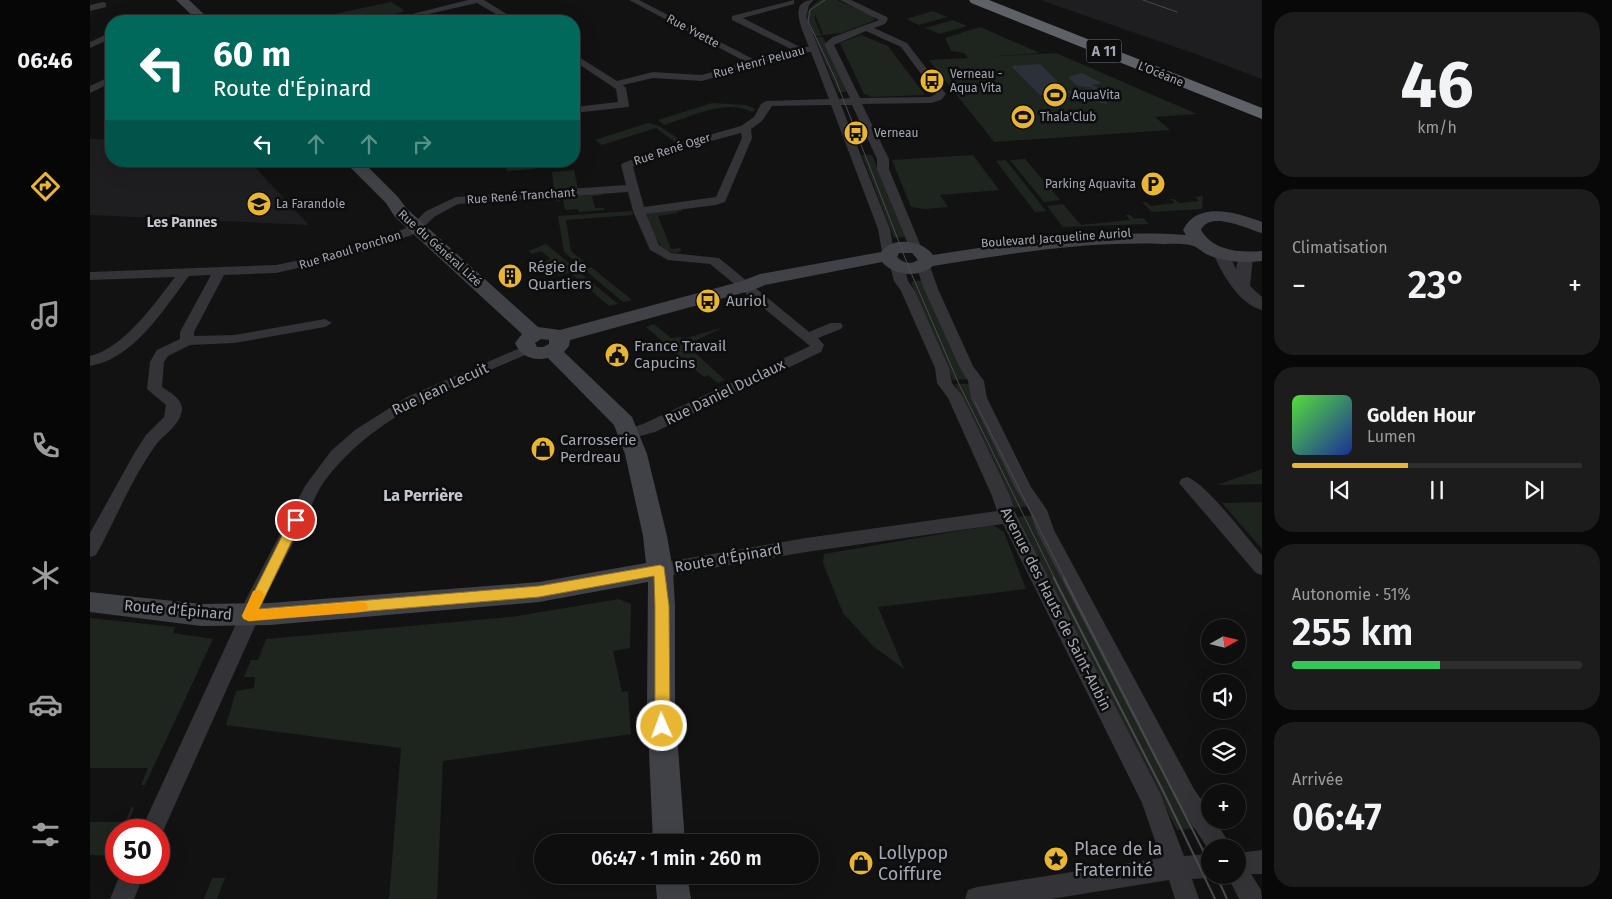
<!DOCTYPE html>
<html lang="fr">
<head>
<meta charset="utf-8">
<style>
  :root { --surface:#0e0e0e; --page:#1c1c1c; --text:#f1f3f6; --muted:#9b9c9e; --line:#2e2e2e; --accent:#e9b634 }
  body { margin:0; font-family:"Fira Sans",sans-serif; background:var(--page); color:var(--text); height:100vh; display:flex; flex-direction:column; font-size:19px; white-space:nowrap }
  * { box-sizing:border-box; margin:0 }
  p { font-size:16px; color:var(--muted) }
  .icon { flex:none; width:28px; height:28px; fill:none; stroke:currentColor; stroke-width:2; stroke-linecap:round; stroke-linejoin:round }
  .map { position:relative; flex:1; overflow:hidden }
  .panel { display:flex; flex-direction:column; gap:12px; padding:12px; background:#080808; width:350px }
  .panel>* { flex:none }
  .guide { position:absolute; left:15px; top:15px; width:475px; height:152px; border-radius:20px; box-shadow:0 5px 20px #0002,0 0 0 1px var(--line); background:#00695c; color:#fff; overflow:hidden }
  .needle { width:32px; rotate:82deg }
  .controls { position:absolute; left:1111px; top:619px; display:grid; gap:10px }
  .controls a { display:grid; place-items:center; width:45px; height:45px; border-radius:50%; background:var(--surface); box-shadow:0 5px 20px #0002,0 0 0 1px var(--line); font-size:25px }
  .speed { position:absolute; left:15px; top:819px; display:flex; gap:10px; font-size:25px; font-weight:700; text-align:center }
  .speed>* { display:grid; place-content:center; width:65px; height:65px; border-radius:50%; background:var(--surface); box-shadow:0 5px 20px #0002,0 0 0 1px var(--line); line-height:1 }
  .speed .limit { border:8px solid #d22; background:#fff; color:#111 }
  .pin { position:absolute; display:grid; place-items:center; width:42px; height:42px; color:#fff; margin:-21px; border:2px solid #fff; border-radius:50%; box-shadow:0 1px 5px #0007 }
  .me { position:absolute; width:55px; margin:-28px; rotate:358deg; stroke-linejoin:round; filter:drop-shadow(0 0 4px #0008) }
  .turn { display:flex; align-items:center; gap:18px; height:105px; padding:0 25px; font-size:22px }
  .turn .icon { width:65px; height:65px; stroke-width:2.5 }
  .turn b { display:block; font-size:35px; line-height:42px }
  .lanes { display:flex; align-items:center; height:48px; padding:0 25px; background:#0003; justify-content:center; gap:25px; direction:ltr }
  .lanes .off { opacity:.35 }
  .big { font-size:38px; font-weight:600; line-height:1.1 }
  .panel .widget { flex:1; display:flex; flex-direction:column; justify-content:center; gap:8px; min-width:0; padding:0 18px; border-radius:20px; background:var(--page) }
  .panel .dial { align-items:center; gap:0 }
  .dial b { font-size:65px; line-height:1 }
  .song { display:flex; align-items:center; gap:15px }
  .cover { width:60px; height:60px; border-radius:8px; background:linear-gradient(135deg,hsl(110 70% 55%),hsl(230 70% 35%)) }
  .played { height:5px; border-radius:2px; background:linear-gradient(90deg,var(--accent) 40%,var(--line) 40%) }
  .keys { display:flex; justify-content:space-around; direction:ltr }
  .heat { display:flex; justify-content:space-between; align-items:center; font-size:28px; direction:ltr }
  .charge { height:8px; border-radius:4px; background:linear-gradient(90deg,#34c759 51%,var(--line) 0) }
  .trip { position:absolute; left:444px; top:834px; width:285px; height:50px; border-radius:25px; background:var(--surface); box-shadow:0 5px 20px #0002,0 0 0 1px var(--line); font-weight:600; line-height:50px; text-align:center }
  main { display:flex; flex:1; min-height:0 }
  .dock { display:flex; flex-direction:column; width:90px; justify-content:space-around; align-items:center; background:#060606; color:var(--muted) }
  .dock .icon { width:35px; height:35px }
  .dock .current { color:var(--accent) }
  .dock b { font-size:22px; color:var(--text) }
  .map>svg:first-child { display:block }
  .built { fill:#1e1e20 }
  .green { fill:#1e251f }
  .water { fill:#2b3138 }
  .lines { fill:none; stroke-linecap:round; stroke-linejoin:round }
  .minor { fill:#333338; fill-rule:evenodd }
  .tertiary { fill:#333338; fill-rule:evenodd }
  .secondary { fill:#414248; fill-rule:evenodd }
  .motorway { fill:#5f6169; fill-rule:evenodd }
  .tram-far1 { stroke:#4a4b51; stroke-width:1 }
  .tram { stroke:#4a4b51; stroke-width:2 }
  .route { fill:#e9b634; stroke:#977622 }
  .slow { fill:#f59e0b }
  .labels { text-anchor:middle; stroke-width:5; stroke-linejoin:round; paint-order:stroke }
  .far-street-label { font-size:12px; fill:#a3a7b3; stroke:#0d0d0e }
  .far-poi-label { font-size:12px; fill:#a3a7b3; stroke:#0d0d0e; text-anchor:start }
  .shield { fill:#0d0d0e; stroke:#767982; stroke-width:1 }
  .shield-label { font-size:14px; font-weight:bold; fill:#a3a7b3 }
  .far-neighbourhood-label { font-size:14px; font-weight:bold; fill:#c4c7cf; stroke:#0d0d0e }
  .poi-label { font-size:15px; fill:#a3a7b3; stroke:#0d0d0e; text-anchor:start }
  .street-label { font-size:15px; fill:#a3a7b3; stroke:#0d0d0e }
  .neighbourhood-label { font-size:16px; font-weight:bold; fill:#c4c7cf; stroke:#0d0d0e }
  .near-poi-label { font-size:18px; fill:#a3a7b3; stroke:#0d0d0e; text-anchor:start }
</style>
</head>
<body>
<main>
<nav class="dock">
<b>06:46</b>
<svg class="icon current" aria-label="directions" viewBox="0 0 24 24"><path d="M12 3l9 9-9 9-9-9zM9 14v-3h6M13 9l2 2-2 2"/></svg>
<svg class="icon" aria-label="music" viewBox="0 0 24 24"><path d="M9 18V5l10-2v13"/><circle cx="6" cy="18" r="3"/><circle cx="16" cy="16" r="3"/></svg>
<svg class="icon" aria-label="phone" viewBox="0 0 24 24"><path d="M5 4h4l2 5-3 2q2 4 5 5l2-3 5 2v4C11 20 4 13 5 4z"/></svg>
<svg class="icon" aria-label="climate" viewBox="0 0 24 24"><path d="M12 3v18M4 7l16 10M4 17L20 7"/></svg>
<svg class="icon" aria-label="car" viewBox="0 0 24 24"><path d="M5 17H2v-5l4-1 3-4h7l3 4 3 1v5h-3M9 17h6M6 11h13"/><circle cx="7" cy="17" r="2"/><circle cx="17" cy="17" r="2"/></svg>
<svg class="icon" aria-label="filters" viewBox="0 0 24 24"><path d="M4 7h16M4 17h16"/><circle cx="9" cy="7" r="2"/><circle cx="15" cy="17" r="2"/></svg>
</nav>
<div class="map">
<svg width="1172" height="899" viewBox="0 0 1172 899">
  <rect width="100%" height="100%" fill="#121213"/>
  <g class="built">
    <polygon points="950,0 1172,0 1172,79 1100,52"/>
    <polygon points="0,139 21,139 21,161 159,161 219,225 0,215"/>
  </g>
  <g class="green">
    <path d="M 730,0 L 747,0 L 783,16 L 785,20 L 752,33 L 733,35 L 725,14 L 725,20 L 732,36 L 723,36 C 716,19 711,12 730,0 Z"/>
    <path d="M 301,2 L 315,11 C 293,16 260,30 240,15 Z"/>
    <polygon points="843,11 857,17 829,25 816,19"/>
    <polygon points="863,20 877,26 850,34 835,28"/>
    <polygon points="890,27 950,53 894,57 966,53 1107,114 1065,117 1080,130 904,142 839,60 878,58 874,53 861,51 855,38"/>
    <polygon points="771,35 798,46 835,95 782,97 774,94 750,43"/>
    <polygon points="724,37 733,37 757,92 748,92"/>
    <path d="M 622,103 L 656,105 L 666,109 L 662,112 C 637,98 600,117 574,125 L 568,120 Z"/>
    <polygon points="558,123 569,126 592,141 585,142 566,128 512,145 505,140"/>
    <polygon points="772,155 782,155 815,237 804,238"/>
    <polygon points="883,155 909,190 850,195 858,207 835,209 821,207 802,160"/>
    <polygon points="935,159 970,200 954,202 920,160"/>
    <polygon points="916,160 956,211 945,212 906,161"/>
    <polygon points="416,161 450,161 451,165 444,169 417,171"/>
    <polygon points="484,170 488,189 464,191 462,172"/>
    <polygon points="512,193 513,195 502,196 505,208 514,208 514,210 489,212 488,209 475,210 473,200 466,201 465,196"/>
    <polygon points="1113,196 1112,209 1062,212 1052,202 1056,202 1061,206 1085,203 1080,199 1084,199 1089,203 1109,201 1105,197"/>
    <polygon points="973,204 991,225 1040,220 1036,215 1040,215 1044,219 1053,218 1059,224 973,227 957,206"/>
    <path d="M 591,209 L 592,211 L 587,212 L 587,213 L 568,216 L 581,249 L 590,248 L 591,250 L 588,253 C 568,253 563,230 556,215 L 560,213 Z"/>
    <polygon points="542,211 543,215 476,220 481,251 498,265 492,267 474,252 468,216"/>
    <polygon points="456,244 487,270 469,276 465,273 473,270 464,261 455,264 453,262 461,259 451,251 442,254 439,251"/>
    <polygon points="501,267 542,300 533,302 495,270"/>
    <polygon points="489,272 528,304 519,306 482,274"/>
    <polygon points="833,280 878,379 863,380 821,282"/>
    <polygon points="564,324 581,338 591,337 593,339 634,327 596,345 635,380 628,383 618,375 614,377 556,327"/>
    <polygon points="865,384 879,384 940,506 924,508"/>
    <polygon points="1172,469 1172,484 1127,485"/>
    <polygon points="1172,502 1172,549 1132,503"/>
    <polygon points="945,515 1108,828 1087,830 928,517"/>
    <polygon points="903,525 914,532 936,589 788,607 814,669 783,646 753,613 733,563 734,554"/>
    <polygon points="529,599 541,604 540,648 523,651 532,692 538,691 541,734 353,761 347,899 299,899 311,748 136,725 146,691 164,688 165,677 154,677 161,660 168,660 176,639 421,617"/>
    <polygon points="0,618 85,627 83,633 123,639 55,785 51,785 58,768 0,768"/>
    <polygon points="42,806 44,808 35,830 26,830 26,848 23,856 0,855 0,822 35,822"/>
    <polygon points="122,878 135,878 127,899 114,899"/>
  </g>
  <g class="water">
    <polygon points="950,64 977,91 982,91 985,93 950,95 921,66"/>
    <polygon points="992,73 1012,83 1002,85 1010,89 1001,90 1013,92 1013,95 1004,95 1015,97 1016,100 1007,101 1015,101 1018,104 1006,102 1005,99 1013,98 1003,97 993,89 1006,88 987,86 978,77"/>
  </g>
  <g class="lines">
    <g class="minor">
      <polygon points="378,0 394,0 428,21 418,21 387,3 308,21 294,21"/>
      <path d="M 539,0 L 549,0 L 665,60 L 701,49 L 642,20 L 642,16 L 704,0 L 704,4 L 653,18 L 710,47 L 719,47 C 713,31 696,0 724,0 L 719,5 L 716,17 L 749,99 L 760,98 L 734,44 L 743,37 L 789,20 L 750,0 L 761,0 L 797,17 L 798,19 L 795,24 L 784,28 L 817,43 L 856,94 L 851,100 L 841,103 L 772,104 L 799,159 L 799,169 L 832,249 L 831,252 L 821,252 L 820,249 L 787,169 L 787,159 L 762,105 L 751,105 L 800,229 L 804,252 L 803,255 L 793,255 L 792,252 L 788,229 L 741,105 L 682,106 L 672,121 L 661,129 L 662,138 L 635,202 L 626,205 L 556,214 L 569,245 L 581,253 L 629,258 L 719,332 L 741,323 L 751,323 L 753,326 L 751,329 L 728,338 L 734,345 L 731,352 L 565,432 L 540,439 L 534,438 L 532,434 L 534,430 L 553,424 L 720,346 L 620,264 L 578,260 L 560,250 L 543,211 L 538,192 L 368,204 L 344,217 L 332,229 L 322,235 L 257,257 L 186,273 L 134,275 L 104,332 L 104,336 L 144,335 L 235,319 L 242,323 L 235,327 L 144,343 L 100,345 L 78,356 L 74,362 L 72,387 C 80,392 92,399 92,409 C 91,425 73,435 65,446 C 41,480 26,519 6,555 L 0,557 L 0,533 L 45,452 L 56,435 L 74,417 L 76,405 L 57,389 L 60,362 L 65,353 L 67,350 L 90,339 L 90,332 L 121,275 L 99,276 C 77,305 53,344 19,360 C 13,363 6,364 0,366 L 0,356 C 35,347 64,304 85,277 L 0,280 L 0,272 L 186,265 L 248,252 L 314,229 L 324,223 L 336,211 L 366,197 L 536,185 L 531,165 L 533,163 L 576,147 L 651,126 L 664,117 L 671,104 L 676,101 L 739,99 L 721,52 L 710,53 L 612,81 L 563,78 L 533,85 L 536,88 L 539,105 L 538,107 L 484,113 L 484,107 L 528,102 L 526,89 L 484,61 L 484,54 L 527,81 L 563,72 L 612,75 L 656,62 ZM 776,31 L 811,47 L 846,94 L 840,97 L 770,98 L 744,45 ZM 651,133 L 652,138 L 626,197 L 554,207 L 543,167 L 584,151 Z"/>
      <polygon points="13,2 16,3 16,7 0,11 0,5"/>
      <polygon points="15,35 18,36 18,40 0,48 0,42"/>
      <polygon points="21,76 21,83 0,93 0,86"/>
      <polygon points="807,262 814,266 818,281 825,291 859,368 862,383 873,397 920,496 925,512 1070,793 1094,856 1120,854 1120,875 1126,875 1120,878 1102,879 1109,899 1085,899 1079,880 961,899 875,899 878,890 887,887 1071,858 1052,803 913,524 716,552 570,577 564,575 561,570 564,565 570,563 716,538 907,511 902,496 858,398 847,383 845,368 811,291 804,281 800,266"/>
      <polygon points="833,262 840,266 848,289 883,366 894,381 897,398 941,487 957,510 964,530 1104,789 1120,812 1120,820 1125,820 1142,848 1120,848 1120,852 1088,803 946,530 940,512 926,490 881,398 878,381 869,366 834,289 826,266"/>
      <path d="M 437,345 L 442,346 L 444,349 L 442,352 C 366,385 283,414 233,483 C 225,496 219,511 213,524 C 199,551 185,578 171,605 L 166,624 L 70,838 L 69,830 L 51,830 L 146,624 L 153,605 L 215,486 L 241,451 L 265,430 L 317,397 Z"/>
      <path d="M 1097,477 C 1116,483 1157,538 1172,555 L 1172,575 L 1166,573 L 1089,483 L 1091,479 Z"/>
      <polygon points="1172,850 1172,874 1161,874 1171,890 1172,899 1149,899 1137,875 1148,875 1148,853"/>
      <polygon points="31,872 55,872 44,899 20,899"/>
    </g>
    <path class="tertiary" d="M 1131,247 L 1137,249 L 1146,269 L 1149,254 L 1161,254 L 1163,257 L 1160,286 L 1172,297 L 1172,310 C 1150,305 1130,272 1123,252 L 1125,249 Z"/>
    <g class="secondary">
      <polygon points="86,0 99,0 121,21 108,21"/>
      <path d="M 251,161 L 274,163 L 308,197 L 317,209 L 448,327 L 470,330 L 649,282 L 670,274 L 791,252 C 802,236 833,240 843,255 C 927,242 1011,229 1096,235 L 1093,230 C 1108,200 1147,213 1172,222 L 1172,233 C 1157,229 1120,210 1111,230 C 1123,251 1150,253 1172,251 L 1172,261 C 1153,263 1133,262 1116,254 C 1112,252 1108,247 1103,246 C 1095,243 1082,244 1073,244 C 995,241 919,254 843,266 C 829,278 804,276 792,262 L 675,285 L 663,290 L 480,340 L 479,346 L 474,352 L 542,417 L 557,454 L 577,536 L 583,570 L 585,606 L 585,707 L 595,842 L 563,842 L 557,707 L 558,582 L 449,602 L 180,625 L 111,626 L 0,612 L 0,592 L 111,604 L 180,603 L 449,582 L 556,563 L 553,536 L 535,454 L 524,425 L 458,358 C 443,361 431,357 425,343 L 432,334 L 305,217 L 296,203 L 262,169 ZM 809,253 L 822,253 L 828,260 C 820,265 813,263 807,257 ZM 451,339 L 459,340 L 459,344 L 453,347 L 447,347 L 445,343 Z"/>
      <polygon points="565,875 597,875 601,899 567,899"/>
    </g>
    <polygon class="motorway" points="879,0 899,0 1172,108 1172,119 881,3"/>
    <g class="tram-far1">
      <polyline points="735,0 720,10 718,21 745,78 819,268 868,382 965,579"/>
      <polyline points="1053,0 1087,12"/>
      <polyline points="885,402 975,579"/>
    </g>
    <g class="tram">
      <polyline points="964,578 1073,791 1125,899"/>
      <polyline points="974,578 1120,864"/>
      <polyline points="1126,875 1137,899"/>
    </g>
  </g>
  <polygon class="route" points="206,515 212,520 169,609 449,586 570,565 574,567 579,606 580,726 577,730 572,732 567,730 565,726 565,606 564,576 449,597 159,621 154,619 152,616 200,520"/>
  <polygon class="slow" points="168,590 172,591 174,595 168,610 271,602 276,603 278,607 276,611 271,612 159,621 154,619 152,616 163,591"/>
  <defs>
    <symbol id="bus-disc" viewBox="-11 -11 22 22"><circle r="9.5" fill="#e9b634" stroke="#0d0d0e"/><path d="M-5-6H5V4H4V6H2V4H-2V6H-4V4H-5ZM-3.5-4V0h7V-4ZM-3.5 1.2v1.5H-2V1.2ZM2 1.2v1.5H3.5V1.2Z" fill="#111"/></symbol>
    <symbol id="stadium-disc" viewBox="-11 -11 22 22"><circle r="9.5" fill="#e9b634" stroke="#0d0d0e"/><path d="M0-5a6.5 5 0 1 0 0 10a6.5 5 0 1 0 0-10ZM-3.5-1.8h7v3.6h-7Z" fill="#111"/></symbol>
    <symbol id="parking-disc" viewBox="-11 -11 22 22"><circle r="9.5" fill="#e9b634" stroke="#0d0d0e"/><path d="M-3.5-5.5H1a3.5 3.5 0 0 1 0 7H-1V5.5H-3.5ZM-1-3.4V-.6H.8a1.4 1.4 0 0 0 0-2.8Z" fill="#111"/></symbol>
    <symbol id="school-disc" viewBox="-11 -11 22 22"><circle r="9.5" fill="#e9b634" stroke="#0d0d0e"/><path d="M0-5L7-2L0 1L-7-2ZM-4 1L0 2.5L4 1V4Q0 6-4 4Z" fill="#111"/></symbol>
    <symbol id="building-disc" viewBox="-11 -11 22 22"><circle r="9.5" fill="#e9b634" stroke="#0d0d0e"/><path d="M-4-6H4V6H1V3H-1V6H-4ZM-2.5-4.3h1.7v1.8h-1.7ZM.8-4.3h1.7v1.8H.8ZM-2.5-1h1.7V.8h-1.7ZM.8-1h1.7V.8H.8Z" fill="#111"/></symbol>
    <symbol id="civic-disc" viewBox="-11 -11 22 22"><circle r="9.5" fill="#e9b634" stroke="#0d0d0e"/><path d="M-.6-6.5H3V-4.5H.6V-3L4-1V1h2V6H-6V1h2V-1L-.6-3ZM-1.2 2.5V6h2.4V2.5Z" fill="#111"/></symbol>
    <symbol id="shop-disc" viewBox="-11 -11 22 22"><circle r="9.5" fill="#e9b634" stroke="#0d0d0e"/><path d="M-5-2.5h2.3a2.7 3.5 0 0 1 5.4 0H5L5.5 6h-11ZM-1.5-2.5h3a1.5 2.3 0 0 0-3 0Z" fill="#111"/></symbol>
    <symbol id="sight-disc" viewBox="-11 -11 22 22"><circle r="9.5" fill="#e9b634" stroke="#0d0d0e"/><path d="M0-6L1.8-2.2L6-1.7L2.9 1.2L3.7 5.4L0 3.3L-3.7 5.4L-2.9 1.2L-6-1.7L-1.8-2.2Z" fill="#111"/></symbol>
  </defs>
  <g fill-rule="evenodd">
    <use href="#bus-disc" x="828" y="67" width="28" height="28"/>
    <use href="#stadium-disc" x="951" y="81" width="28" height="28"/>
    <use href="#stadium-disc" x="919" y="103" width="28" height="28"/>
    <use href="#bus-disc" x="752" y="119" width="28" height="28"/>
    <use href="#parking-disc" x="1049" y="170" width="28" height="28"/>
    <use href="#school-disc" x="155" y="190" width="28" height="28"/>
    <use href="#building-disc" x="406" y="262" width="28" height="28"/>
    <use href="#bus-disc" x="604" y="287" width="28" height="28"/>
    <use href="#civic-disc" x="513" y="341" width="28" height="28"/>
    <use href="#shop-disc" x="439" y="435" width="28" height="28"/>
    <use href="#sight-disc" x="952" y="845" width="28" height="28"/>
    <use href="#shop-disc" x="757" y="849" width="28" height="28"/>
  </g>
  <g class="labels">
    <g class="far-street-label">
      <text transform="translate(603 31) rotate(28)" y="4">Rue Yvette</text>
      <text transform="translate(669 62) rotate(-15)" y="4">Rue Henri Peluau</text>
      <text transform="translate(1071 74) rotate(22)" y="4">L’Océane</text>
      <text transform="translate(582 149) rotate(-18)" y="4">Rue René Oger</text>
      <text transform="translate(431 196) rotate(-4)" y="4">Rue René Tranchant</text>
      <text transform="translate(966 238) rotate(-4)" y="4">Boulevard Jacqueline Auriol</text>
      <text transform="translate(350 248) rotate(42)" y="4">Rue du Général Lizé</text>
      <text transform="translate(260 250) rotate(-17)" y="4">Rue Raoul Ponchon</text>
    </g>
    <g class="far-poi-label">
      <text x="860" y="78">Verneau -<tspan x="860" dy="14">Aqua Vita</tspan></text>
      <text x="982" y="99">AquaVita</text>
      <text x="950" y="121">Thala'Club</text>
      <text x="784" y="137">Verneau</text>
      <text x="1046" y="188" text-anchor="end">Parking Aquavita</text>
      <text x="186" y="208">La Farandole</text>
    </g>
    <rect class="shield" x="996.5" y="39.5" width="35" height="23" rx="4"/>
    <g class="shield-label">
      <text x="1014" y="56">A 11</text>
    </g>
    <g class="far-neighbourhood-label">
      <text x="92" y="227">Les Pannes</text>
    </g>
    <g class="poi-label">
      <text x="438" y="272">Régie de<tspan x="438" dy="17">Quartiers</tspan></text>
      <text x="636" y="306">Auriol</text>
      <text x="544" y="351">France Travail<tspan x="544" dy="17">Capucins</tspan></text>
      <text x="470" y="445">Carrosserie<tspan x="470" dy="17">Perdreau</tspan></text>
    </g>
    <g class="street-label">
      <text transform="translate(350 389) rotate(-25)" y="5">Rue Jean Lecuit</text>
      <text transform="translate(635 392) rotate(-26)" y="5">Rue Daniel Duclaux</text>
      <text transform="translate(638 558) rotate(-10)" y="5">Route d'Épinard</text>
      <text transform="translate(966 609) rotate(63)" y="5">Avenue des Hauts de Saint-Aubin</text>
      <text transform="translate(88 610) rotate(5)" y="5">Route d'Épinard</text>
    </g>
    <g class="neighbourhood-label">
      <text x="333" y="501">La Perrière</text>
    </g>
    <g class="near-poi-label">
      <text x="984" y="855">Place de la<tspan x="984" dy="21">Fraternité</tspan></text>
      <text x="788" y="859">Lollypop<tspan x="788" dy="21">Coiffure</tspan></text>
    </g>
  </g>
</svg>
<div class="controls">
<a><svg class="needle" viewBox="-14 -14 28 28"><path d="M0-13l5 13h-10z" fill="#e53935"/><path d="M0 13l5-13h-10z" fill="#9b9c9e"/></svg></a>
<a><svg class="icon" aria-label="sound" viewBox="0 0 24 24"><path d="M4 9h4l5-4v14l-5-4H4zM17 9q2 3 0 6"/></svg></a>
<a><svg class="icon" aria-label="layers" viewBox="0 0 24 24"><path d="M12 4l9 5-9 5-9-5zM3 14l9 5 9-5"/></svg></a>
<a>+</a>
<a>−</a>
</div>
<div class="speed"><div class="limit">50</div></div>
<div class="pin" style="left:206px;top:520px;background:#d93025"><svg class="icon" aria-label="arrive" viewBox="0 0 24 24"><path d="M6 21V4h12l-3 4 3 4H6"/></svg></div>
<svg class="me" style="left:572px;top:726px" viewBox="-20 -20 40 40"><circle r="17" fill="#e9b634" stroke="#fff" stroke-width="3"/><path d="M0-11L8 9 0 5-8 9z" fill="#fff"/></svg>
<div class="trip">06:47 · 1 min · 260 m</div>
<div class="guide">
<div class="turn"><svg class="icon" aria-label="left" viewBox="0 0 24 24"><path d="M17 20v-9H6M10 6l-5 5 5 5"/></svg><div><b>60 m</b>Route d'Épinard</div></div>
<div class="lanes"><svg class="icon" aria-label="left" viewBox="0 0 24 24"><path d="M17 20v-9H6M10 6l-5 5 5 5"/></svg><svg class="icon off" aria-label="ahead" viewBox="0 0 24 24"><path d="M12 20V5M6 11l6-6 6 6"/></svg><svg class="icon off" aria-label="ahead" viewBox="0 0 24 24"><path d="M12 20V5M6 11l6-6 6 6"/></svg><svg class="icon off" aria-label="right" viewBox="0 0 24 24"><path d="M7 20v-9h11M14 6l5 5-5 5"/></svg></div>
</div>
</div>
<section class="panel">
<div class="widget dial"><b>46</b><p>km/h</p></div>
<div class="widget"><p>Climatisation</p>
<div class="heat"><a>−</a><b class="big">23°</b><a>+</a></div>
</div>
<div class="widget">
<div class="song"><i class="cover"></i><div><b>Golden Hour</b><p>Lumen</p></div></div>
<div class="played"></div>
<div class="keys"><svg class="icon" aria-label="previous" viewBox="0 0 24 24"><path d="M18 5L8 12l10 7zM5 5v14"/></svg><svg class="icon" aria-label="pause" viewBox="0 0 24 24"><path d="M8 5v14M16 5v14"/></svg><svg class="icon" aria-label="next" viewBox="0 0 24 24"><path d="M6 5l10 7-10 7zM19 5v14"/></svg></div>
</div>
<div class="widget"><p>Autonomie · 51%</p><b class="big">255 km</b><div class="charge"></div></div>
<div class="widget"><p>Arrivée</p><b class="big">06:47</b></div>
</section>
</main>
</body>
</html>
